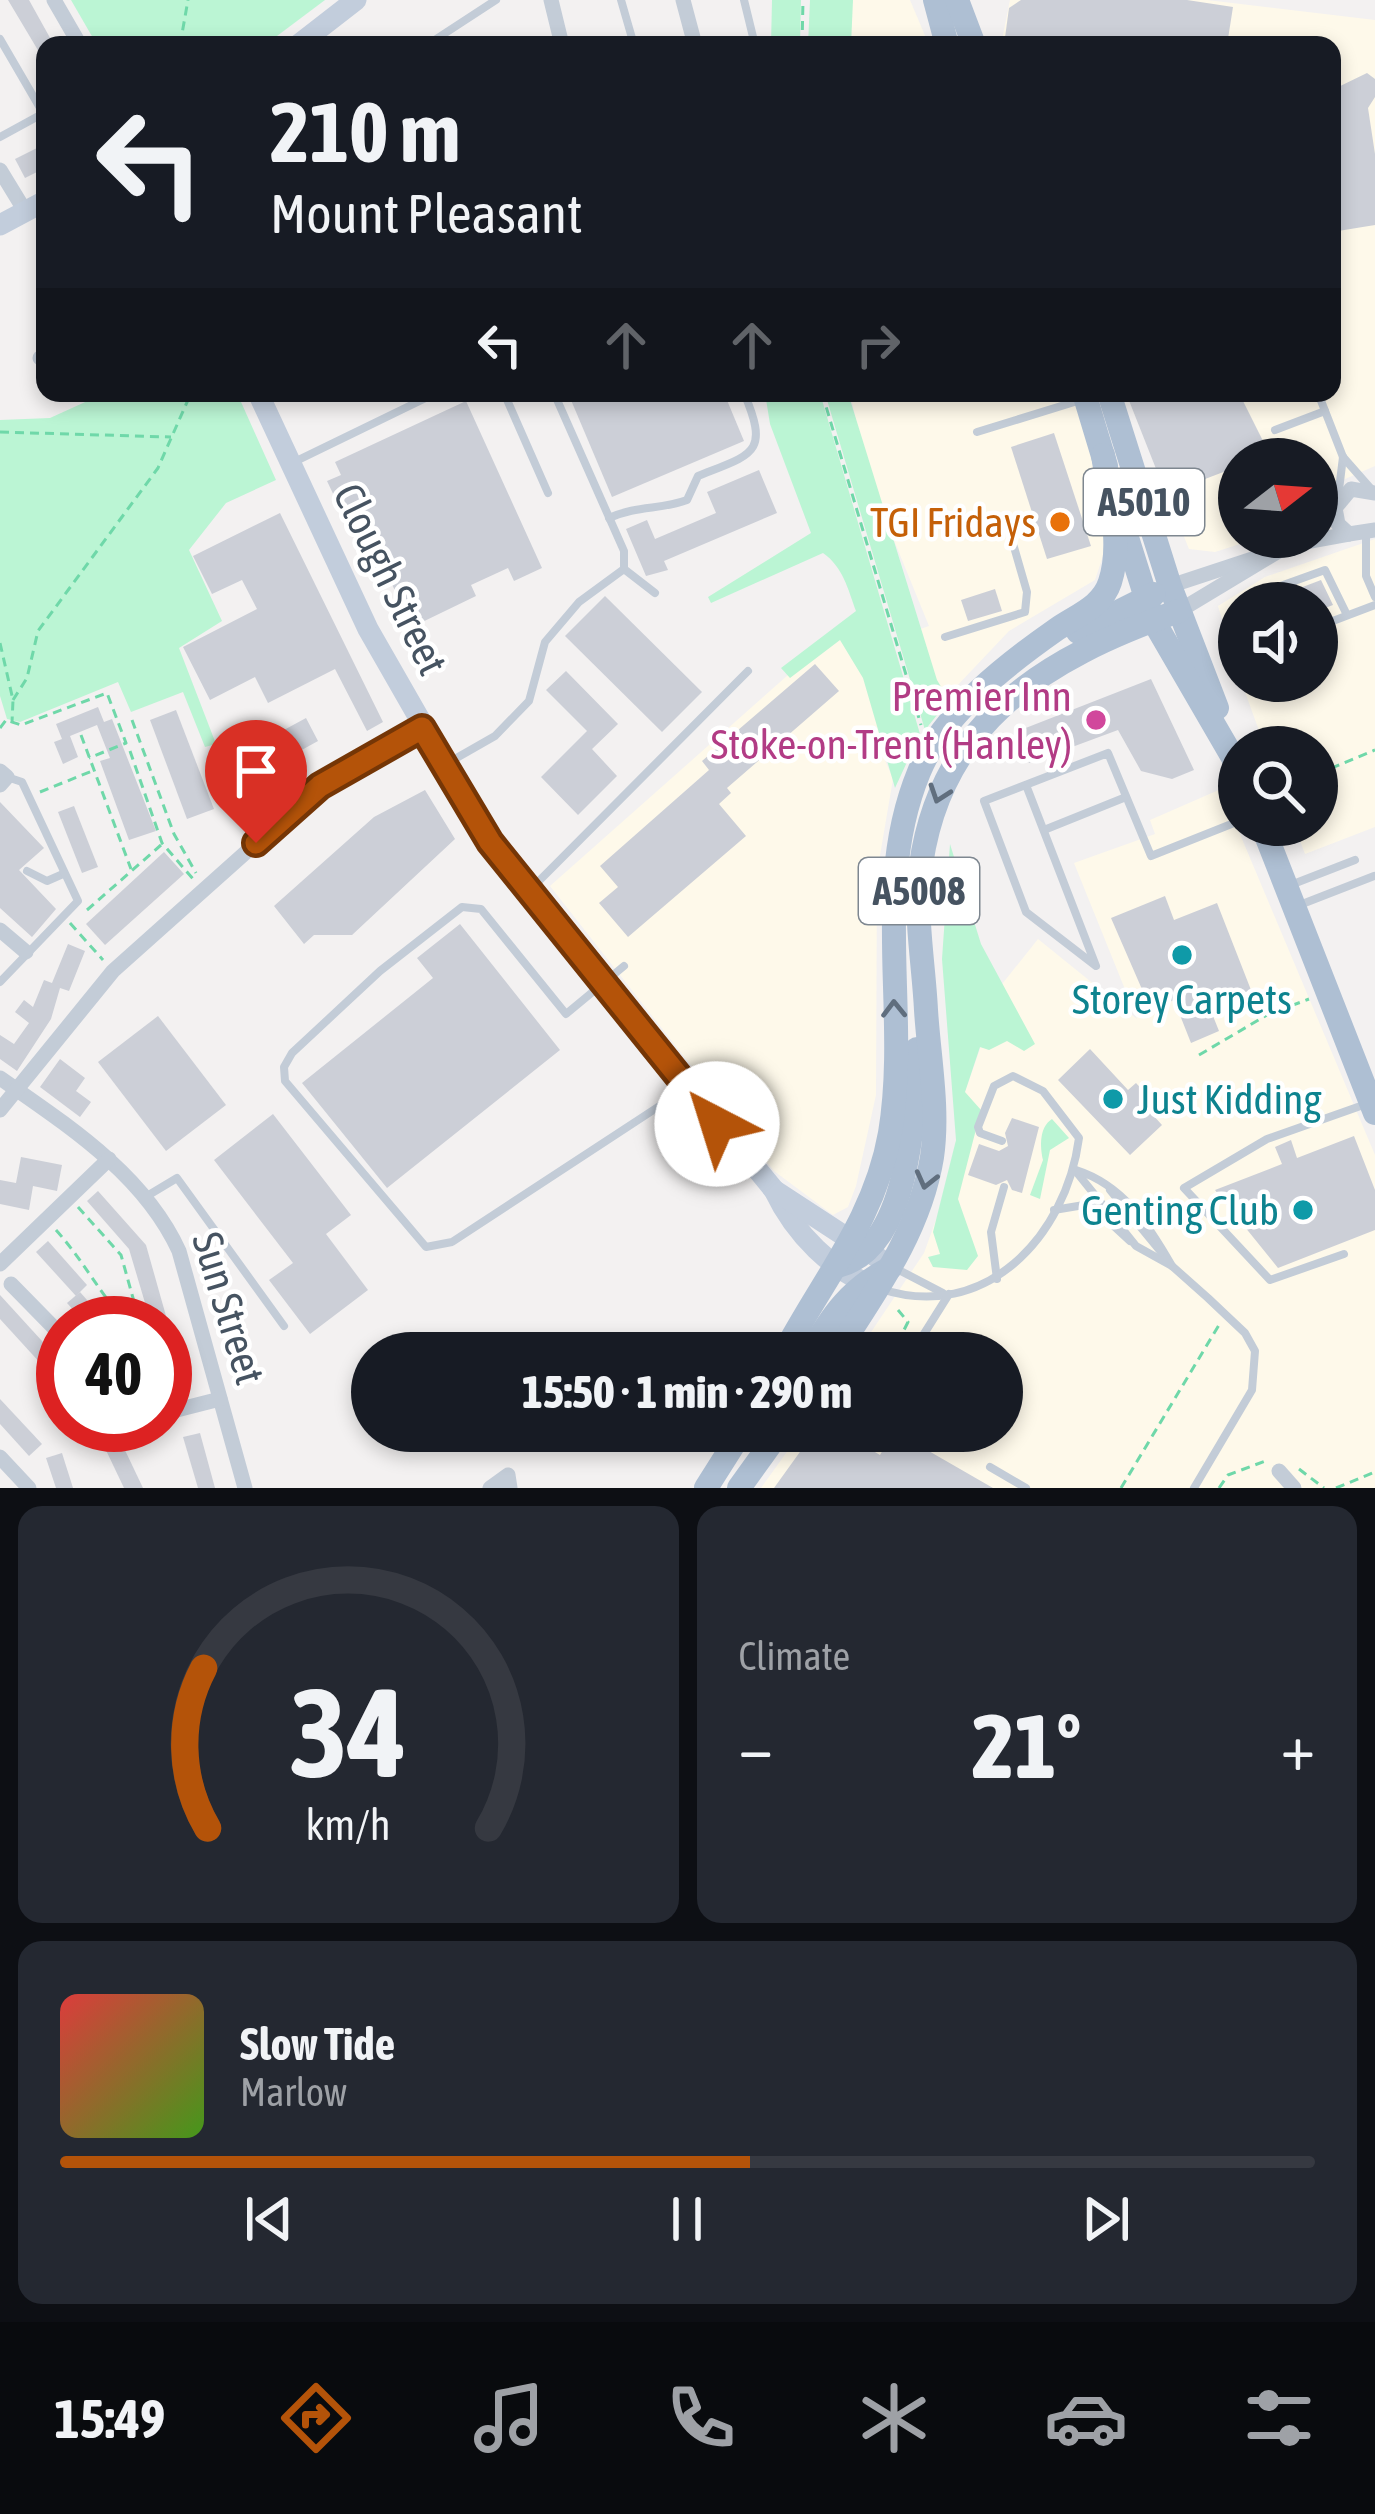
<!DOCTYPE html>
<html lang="en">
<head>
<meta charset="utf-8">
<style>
  :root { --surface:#171b24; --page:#242831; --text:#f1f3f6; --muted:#9ea1a6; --line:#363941; --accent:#b45309 }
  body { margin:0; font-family:"Asap Condensed",sans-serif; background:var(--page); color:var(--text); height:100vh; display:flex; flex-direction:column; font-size:45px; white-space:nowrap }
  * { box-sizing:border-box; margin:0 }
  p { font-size:39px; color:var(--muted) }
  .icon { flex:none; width:66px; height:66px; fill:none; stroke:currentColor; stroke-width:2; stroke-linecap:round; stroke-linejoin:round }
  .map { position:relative; height:1488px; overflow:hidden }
  .side { display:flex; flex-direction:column; gap:18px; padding:18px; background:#0d0f14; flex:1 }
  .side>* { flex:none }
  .banner { position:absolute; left:36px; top:36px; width:1305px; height:366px; border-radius:24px; box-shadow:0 6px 18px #0003; background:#171b24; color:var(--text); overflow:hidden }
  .needle { width:78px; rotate:73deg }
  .tools { position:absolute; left:1218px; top:438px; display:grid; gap:24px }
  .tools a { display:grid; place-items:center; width:120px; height:120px; border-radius:50%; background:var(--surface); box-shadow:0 6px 18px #0003; font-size:60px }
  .speed { position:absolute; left:36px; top:1296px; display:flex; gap:24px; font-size:60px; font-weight:700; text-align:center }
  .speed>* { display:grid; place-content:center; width:156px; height:156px; border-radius:50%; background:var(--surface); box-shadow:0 6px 18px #0003; line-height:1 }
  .speed .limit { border:18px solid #d22; background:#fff; color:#111 }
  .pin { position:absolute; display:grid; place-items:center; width:102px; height:102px; color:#fff; margin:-123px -51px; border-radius:50% 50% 50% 0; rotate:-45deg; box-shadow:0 0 12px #0007 }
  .pin .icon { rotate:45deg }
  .me { position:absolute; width:132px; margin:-66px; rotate:320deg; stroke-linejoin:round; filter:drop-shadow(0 0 9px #0008) }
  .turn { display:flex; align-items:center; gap:42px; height:252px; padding:0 36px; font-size:54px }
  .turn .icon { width:156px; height:156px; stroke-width:2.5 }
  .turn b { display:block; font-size:84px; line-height:102px }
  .lanes { display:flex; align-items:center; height:114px; padding:0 36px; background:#0003; justify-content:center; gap:60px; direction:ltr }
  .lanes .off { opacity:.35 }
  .big { font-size:90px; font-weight:800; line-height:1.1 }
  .side .card { flex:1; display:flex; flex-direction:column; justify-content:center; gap:18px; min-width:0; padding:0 42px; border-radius:24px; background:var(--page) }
  .side .dial { align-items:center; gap:0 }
  .dial svg { height:312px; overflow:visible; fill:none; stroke:var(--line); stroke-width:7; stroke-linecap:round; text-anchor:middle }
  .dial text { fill:var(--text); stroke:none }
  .song { display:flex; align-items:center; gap:36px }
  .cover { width:144px; height:144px; border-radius:18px; background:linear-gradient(135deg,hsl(0 70% 55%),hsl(100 70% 35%)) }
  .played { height:12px; border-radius:6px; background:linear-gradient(90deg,var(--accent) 55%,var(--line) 55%) }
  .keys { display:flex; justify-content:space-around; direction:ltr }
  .heat { display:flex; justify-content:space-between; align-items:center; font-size:66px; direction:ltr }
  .side .tiles { flex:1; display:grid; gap:18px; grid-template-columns:1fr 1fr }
  .card:last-child { grid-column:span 2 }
  .trip { position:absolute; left:351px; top:1332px; width:672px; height:120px; border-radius:60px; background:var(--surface); box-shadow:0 6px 18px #0003; font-weight:800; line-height:120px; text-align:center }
  .tabs { display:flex; height:192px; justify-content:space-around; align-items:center; background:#090b0e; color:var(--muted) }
  .tabs .icon { width:84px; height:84px }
  .tabs .active { color:var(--accent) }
  .tabs b { font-size:54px; color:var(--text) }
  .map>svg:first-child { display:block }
  .commercial { fill:#fef9ea }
  .green { fill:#bbf5d4 }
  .building { fill:#cccfd7 }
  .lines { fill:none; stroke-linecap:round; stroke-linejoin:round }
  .path { stroke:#6fd8a9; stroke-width:3; stroke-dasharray:9 6; stroke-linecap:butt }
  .lane { stroke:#c3ccd7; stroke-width:8 }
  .street { stroke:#c3ccd7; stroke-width:15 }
  .secondary { stroke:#c2cddc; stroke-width:21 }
  .primary { stroke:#aebfd3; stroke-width:24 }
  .oneway { stroke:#606e7e }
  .route-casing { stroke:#753606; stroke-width:30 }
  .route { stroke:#b45309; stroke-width:21 }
  .food-dot { fill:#e8710a; stroke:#fff; stroke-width:4.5 }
  .hotel-dot { fill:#d1479c; stroke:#fff; stroke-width:4.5 }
  .culture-dot { fill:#0f9aa8; stroke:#fff; stroke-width:4.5 }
  .labels { text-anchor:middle; stroke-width:9; stroke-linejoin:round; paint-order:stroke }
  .shield { fill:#fff; stroke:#7e8790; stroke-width:3 }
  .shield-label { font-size:39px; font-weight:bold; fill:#465361 }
  .food-label { font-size:42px; fill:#c56008; stroke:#fff; text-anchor:end }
  .street-label { font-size:42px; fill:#465361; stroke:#fff }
  .hotel-label { font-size:42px; fill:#b23c85; stroke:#fff; text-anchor:end }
  .culture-label { font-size:42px; fill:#0d838f; stroke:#fff }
</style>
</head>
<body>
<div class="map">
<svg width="1375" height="1488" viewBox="0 0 1375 1488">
  <rect width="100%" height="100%" fill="#f3f1f1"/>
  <g class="commercial">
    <polygon points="844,0 910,0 929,45 842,45"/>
    <polygon points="1010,0 1207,0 1375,20 1375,466 1329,486 1317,502 1317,459 1239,459 1239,537 1262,537 1215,552 1189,549 1126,393 1332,393 1332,45 1001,45"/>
    <polygon points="850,393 1071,393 1090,447 1106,547 1095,580 1009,631 937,707 912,632 929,626 869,479"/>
    <polygon points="1375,539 1375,827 1305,854 1294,825 1317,825 1317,747 1265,747 1241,681 1317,681 1317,603 1239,603 1239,675 1218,606 1265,577"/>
    <polygon points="850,620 889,744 882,753 893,779 877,873 876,1095 856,1186 848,1207 833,1215 774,1171 550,886"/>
    <polygon points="1221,789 1375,1155 1375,1488 761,1488 802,1431 1002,1431 1002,1353 857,1353 924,1253 946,1192 965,1092 981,1046 989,1050 1007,1040 1022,1049 995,993 1038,939 1137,1019 1074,863 1155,834 1150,820"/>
  </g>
  <g class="green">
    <polygon points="71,0 325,0 265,45 97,45"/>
    <polygon points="772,0 801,0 800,45 771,45"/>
    <polygon points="810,0 853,0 851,45 808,45"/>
    <polygon points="105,393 237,393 276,480 226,503 189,550 222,621 179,648 216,744 205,747 183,692 131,712 118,682 20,722 7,719 0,696 0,420 50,418"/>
    <path d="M 765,393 L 820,393 L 920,734 L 895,788 L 863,678 L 840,640 L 790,678 L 781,668 L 856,611 C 848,589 843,567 823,553 L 711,603 L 708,597 L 811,533 L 770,424 Z"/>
    <polygon points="825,393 848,393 937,680 949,700 925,730"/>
    <polygon points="950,844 981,944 1035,1044 1024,1051 1007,1041 989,1050 980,1047 965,1092 981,1110 958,1199 978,1256 967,1270 933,1267 928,1257 940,1254 933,1232 956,1140 942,959"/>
    <path d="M 1052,1119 L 1069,1138 L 1050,1150 L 1040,1199 L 1030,1195 L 1043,1160 C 1040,1147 1039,1127 1052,1119 Z"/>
  </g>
  <g class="building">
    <polygon points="8,0 29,0 54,45 45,45 45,62"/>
    <polygon points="1021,0 1187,0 1233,7 1227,45 1004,45 1009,8"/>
    <polygon points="1367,73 1375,79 1375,97 1368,108 1375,154 1375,225 1332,232 1332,90"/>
    <polygon points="41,146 45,168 25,178 15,159"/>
    <polygon points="568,393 724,393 744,441 612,497"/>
    <polygon points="1126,393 1239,393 1269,453 1266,459 1239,459 1239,466 1166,494"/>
    <polygon points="466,401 542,568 514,581 508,568 471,585 476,596 412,627 389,578 376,584 327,481 341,475 335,462"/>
    <polygon points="1054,433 1091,546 1047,559 1011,447"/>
    <polygon points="759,470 777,513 664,561 668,570 646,576 626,529 647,520 655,539 716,513 707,492"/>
    <polygon points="280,513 383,722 367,731 335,669 268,703 255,677 210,700 183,647 257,609 242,580 212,594 193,556"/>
    <polygon points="1321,580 1333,605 1317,611 1317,603 1261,603"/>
    <polygon points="995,589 1002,611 968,621 961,600"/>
    <polygon points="605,596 702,692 662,732 565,636"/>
    <polygon points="815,664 839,691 727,788 731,793 719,804 746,836 628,937 599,903 618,887 600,866 709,770 702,761"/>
    <polygon points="566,671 618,724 592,749 617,776 578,815 541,777 587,731 546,690"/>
    <polygon points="1151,679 1194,770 1172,779 1141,771 1118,730 1029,763 1018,731"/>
    <polygon points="98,707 104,722 112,719 156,831 129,840 100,761 110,758 97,725 70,736 78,757 63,764 54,742 62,739 56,724"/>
    <polygon points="176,710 214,809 187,819 150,720"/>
    <polygon points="306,718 318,741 280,762 284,769 254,785 238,755"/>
    <polygon points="425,790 455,839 352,935 314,935 304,944 274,906 374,817"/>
    <polygon points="0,802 44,848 19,870 56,909 32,937 0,908"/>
    <polygon points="74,806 98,867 82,873 58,812"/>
    <polygon points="164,852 184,874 105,945 86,924"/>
    <polygon points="1165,896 1174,920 1217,903 1251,990 1209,1006 1219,1031 1191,1043 1174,1000 1151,1010 1111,918"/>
    <polygon points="460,924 560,1050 387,1188 302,1083 433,978 417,958"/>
    <polygon points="68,944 85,951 69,991 60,988 51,1019 17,1071 0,1059 0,1035 14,1044 29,1023 15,1012 24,1000 33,1007 44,980 52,983"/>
    <polygon points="158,1016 226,1105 166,1151 98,1062"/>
    <polygon points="1090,1049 1128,1090 1136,1083 1159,1108 1152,1114 1162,1125 1130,1155 1058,1080"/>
    <polygon points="60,1059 85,1078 76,1091 91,1102 80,1117 40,1087"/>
    <polygon points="273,1114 351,1215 326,1234 368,1290 310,1334 269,1280 293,1263 214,1160"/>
    <polygon points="1012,1118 1039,1127 1022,1193 1012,1190 1007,1180 996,1185 968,1175 979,1144 999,1151 1008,1146 1005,1133"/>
    <polygon points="1354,1136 1375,1190 1375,1230 1278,1268 1215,1190 1282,1164 1275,1147 1291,1140 1297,1158"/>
    <polygon points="21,1157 62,1165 57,1191 33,1186 29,1210 0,1204 0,1180 16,1183"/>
    <polygon points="98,1191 146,1245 168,1323 151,1323 129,1249 87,1201"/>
    <polygon points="48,1241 87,1285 76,1296 36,1252"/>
    <polygon points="80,1292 107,1323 85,1323 67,1303"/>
    <polygon points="0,1295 63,1364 63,1388 0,1319"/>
    <polygon points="165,1324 188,1389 172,1394 165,1371"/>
    <polygon points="0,1399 42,1444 29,1456 0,1424"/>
    <polygon points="94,1425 113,1425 143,1488 124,1488"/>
    <polygon points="815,1431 839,1431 880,1455 894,1431 993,1488 774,1488"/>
    <polygon points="200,1433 215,1488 198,1488 183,1437"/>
    <polygon points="62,1453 73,1488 56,1488 46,1458"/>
  </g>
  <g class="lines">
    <g class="path">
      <polyline points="180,45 188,0"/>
      <polyline points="802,45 803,0"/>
      <polyline points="822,393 921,725"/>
      <polyline points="0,432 171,437"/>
      <polyline points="0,643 13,700 12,723"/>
      <polyline points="13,700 27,678 38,631 158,468 191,393"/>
      <polyline points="132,720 174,834 196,873"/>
      <polyline points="0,728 6,720 21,725 107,693 126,743 89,758"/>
      <polyline points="81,735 131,869"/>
      <polyline points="130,751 162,843 194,880"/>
      <polyline points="1317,774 1375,750"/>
      <polyline points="40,792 92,771"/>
      <polyline points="87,910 161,845"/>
      <polyline points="70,923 103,960"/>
      <polyline points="1199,1055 1267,1015 1309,999"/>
      <polyline points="78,1207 121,1255 140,1323"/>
      <path d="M 56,1230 C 82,1259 96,1287 119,1314"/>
      <polyline points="898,1310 908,1322 900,1338"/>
      <polyline points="872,1336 884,1344"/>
      <polyline points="1299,1469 1324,1488"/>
      <polyline points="1121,1488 1219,1325"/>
      <polyline points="1219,1488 1228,1475 1268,1460"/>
      <polyline points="1336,1488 1375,1472"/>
    </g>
    <g class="lane">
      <polyline points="621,0 634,45"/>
      <polyline points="744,0 755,45"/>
      <polyline points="0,39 43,113"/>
      <polyline points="427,45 496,0"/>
      <polyline points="0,137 44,113"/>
      <polyline points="504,393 548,493"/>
      <polyline points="554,393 624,551 624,569"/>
      <polyline points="1318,393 1343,457 1372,490"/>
      <polyline points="1275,430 1325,411"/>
      <polyline points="977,432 1084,399"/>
      <polyline points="292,463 436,393"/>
      <polyline points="1338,498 1343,457"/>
      <path d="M 609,518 C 638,505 660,510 687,500 L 698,476 C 753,454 770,454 744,393"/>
      <polyline points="1366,535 1366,576 1375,597"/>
      <polyline points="1251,603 1258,594 1325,570 1347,615"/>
      <polyline points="1317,627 1375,605"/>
      <polyline points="945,637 1025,612 1027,592 1014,547"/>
      <polyline points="446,764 495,736 529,701 545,642 579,602 624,569 655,593"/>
      <polyline points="1026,785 1096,966 1026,912 984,801 1108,753 1151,856 1239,821"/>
      <polyline points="1044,830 1126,797"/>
      <polyline points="27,871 47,881 63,874"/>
      <polyline points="1288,886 1355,860"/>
      <polyline points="530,890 748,671"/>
      <polyline points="1297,906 1374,876"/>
      <polyline points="624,966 566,1014 481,909 462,907 380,971 292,1053 284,1067 285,1081 426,1247 452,1242 687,1088"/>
      <polyline points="0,982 78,901 22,782 7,777"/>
      <polyline points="1074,1169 1136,1246 1172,1266 1208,1298 1245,1333 1255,1351 1252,1390 1194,1488"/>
      <path d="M 1076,1170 C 1123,1185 1148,1224 1172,1266"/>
      <polyline points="1110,1190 1161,1252"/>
      <polyline points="147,1196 177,1178 284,1326"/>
      <polyline points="1054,1210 1090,1204 1130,1241"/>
      <polyline points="1344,1254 1270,1280 1184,1188 1267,1139 1369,1103"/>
      <polyline points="893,1267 943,1293"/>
      <polyline points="997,1279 991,1232 1004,1187"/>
      <path d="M 881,1289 C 985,1323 1066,1237 1079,1138 L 1043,1091 L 1013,1076 L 994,1086 L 978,1127 L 980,1133 L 1002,1141"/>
      <polyline points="898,1353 917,1345 949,1294"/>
      <polyline points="990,1467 1026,1488"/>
    </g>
    <g class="street">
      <polyline points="54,0 80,45"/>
      <polyline points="551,0 562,45"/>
      <polyline points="683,0 695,45"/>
      <polyline points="0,170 25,211"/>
      <polyline points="40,358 45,356"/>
      <polyline points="1375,493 1351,489 1335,508 1338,524 1349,534 1375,530"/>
      <polyline points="1294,544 1349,534"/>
      <polyline points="1170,586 1261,556"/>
      <polyline points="1179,611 1302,537"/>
      <polyline points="0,771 7,777 0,785"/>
      <polyline points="0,930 26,952"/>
      <path d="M 0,1078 C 67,1125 144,1174 179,1251 L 245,1488"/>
      <polyline points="0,1110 113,971 320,786 422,728"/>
      <polyline points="0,1264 109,1159"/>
      <polyline points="11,1284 63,1337"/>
      <polyline points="165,1413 220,1399"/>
      <polyline points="0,1457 29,1488"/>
      <polyline points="1279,1471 1294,1488"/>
      <polyline points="490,1488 508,1475 510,1488"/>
    </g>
    <g class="secondary">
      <polyline points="298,45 356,0"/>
      <polyline points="0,225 45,201"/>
      <path d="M 258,393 L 368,629 L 490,842 L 774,1190 C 795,1234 831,1271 878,1288"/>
      <polyline points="774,1190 892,1267"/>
    </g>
    <g class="primary">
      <polyline points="935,0 947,45"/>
      <polyline points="957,0 974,45"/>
      <polyline points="1084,393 1106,466"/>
      <polyline points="1109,393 1170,586 1217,708"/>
      <polyline points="1124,528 1153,620 1239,768"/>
      <polyline points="1078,632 1154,594"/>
      <polyline points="1262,825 1375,1113"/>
      <path d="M 838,1266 C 911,1247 914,1112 917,1049"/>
      <path d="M 784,1353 C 823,1279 875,1219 890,1133 C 910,1013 871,888 919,772 C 943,713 1007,664 1057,629 C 1077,615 1102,607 1110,582 C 1123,542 1109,496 1103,455"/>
      <path d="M 810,1353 C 832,1315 850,1289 890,1268"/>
      <path d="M 836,1353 C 876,1291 920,1231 932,1157 C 939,1109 929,1058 926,1010 C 924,969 916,923 919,882 C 933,725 1042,659 1179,611"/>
      <polyline points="706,1488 742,1431"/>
      <polyline points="739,1488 780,1431"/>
    </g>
  </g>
  <defs><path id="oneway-chevron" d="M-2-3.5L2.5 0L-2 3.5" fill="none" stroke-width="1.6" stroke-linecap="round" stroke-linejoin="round" transform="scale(3)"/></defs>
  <g class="oneway">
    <use href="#oneway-chevron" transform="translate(939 794) rotate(109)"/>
    <use href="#oneway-chevron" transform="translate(894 1009) rotate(-91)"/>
    <use href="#oneway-chevron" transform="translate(926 1180) rotate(104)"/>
  </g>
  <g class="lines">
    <defs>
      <polyline id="route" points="256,843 320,786 422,728 490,842 717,1124"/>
    </defs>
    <use href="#route" class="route-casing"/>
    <use href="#route" class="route"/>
  </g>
  <circle class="food-dot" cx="1060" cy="522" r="12"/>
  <circle class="hotel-dot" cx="1096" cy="720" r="12"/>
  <g class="culture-dot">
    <circle cx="1182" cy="955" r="12"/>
    <circle cx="1113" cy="1099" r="12"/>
    <circle cx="1303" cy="1210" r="12"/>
  </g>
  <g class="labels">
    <g class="shield">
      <rect x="1084" y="469" width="120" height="66" rx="9"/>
      <rect x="859" y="858" width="120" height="66" rx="9"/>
    </g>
    <g class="shield-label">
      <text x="1144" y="516">A5010</text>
      <text x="919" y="905">A5008</text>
    </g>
    <g class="food-label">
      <text x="1036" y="537">TGI Fridays</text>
    </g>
    <g class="street-label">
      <text transform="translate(391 579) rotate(64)" y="15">Clough Street</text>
      <text transform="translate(229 1308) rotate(73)" y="15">Sun Street</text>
    </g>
    <g class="hotel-label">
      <text x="1072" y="711">Premier Inn<tspan x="1072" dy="48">Stoke-on-Trent (Hanley)</tspan></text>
    </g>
    <g class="culture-label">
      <text x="1182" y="1014">Storey Carpets</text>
      <text x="1137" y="1114" text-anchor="start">Just Kidding</text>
      <text x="1279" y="1225" text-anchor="end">Genting Club</text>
    </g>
  </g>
</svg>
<div class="tools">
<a><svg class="needle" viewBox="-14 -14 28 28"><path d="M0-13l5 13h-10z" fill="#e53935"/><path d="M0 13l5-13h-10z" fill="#9ea1a6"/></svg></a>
<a><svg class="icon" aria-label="sound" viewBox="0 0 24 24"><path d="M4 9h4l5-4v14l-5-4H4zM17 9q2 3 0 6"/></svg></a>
<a><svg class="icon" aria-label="search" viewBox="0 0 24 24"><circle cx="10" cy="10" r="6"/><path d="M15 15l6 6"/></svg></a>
</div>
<div class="speed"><div class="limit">40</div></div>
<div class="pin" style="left:256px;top:843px;background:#d93025"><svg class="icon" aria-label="arrive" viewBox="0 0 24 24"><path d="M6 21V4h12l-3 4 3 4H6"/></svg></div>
<svg class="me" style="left:717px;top:1124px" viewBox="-20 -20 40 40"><circle r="19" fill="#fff"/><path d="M0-13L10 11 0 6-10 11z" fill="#b45309"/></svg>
<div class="trip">15:50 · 1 min · 290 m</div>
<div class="banner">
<div class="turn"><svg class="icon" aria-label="left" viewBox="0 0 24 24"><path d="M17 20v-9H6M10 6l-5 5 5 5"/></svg><div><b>210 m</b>Mount Pleasant</div></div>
<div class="lanes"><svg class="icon" aria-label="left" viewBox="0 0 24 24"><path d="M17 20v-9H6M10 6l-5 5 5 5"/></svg><svg class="icon off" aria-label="ahead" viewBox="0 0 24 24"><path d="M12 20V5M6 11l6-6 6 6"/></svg><svg class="icon off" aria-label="ahead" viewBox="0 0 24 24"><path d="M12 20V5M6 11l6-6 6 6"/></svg><svg class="icon off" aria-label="right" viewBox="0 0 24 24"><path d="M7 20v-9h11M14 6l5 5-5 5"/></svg></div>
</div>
</div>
<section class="side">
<div class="tiles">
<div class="card dial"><svg viewBox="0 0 100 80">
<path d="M14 69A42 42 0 1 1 86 69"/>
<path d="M14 69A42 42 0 0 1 13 28" stroke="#b45309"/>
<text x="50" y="56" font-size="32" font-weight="700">34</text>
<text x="50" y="72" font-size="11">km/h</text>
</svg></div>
<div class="card"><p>Climate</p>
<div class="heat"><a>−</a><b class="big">21°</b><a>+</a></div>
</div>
<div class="card">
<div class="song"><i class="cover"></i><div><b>Slow Tide</b><p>Marlow</p></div></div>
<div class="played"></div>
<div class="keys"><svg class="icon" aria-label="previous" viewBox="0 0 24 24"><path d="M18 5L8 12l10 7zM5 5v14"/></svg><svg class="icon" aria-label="pause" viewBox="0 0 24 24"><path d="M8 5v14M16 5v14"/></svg><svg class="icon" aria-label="next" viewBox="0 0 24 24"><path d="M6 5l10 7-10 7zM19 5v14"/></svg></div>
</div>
</div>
</section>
<nav class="tabs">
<b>15:49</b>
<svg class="icon active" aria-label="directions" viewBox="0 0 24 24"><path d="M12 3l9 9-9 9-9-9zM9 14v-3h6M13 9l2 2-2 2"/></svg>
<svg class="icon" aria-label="music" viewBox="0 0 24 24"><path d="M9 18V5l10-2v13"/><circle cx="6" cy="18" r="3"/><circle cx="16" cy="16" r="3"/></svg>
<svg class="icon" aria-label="phone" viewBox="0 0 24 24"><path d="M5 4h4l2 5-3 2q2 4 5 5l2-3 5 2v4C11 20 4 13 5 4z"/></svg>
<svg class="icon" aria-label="climate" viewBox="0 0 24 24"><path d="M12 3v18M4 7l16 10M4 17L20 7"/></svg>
<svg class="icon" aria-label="car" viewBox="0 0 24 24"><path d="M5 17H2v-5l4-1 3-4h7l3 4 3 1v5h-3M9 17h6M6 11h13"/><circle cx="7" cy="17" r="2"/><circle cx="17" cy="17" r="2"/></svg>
<svg class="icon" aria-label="filters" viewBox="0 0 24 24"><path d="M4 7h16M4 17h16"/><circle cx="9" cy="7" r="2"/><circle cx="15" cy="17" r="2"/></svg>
</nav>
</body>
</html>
